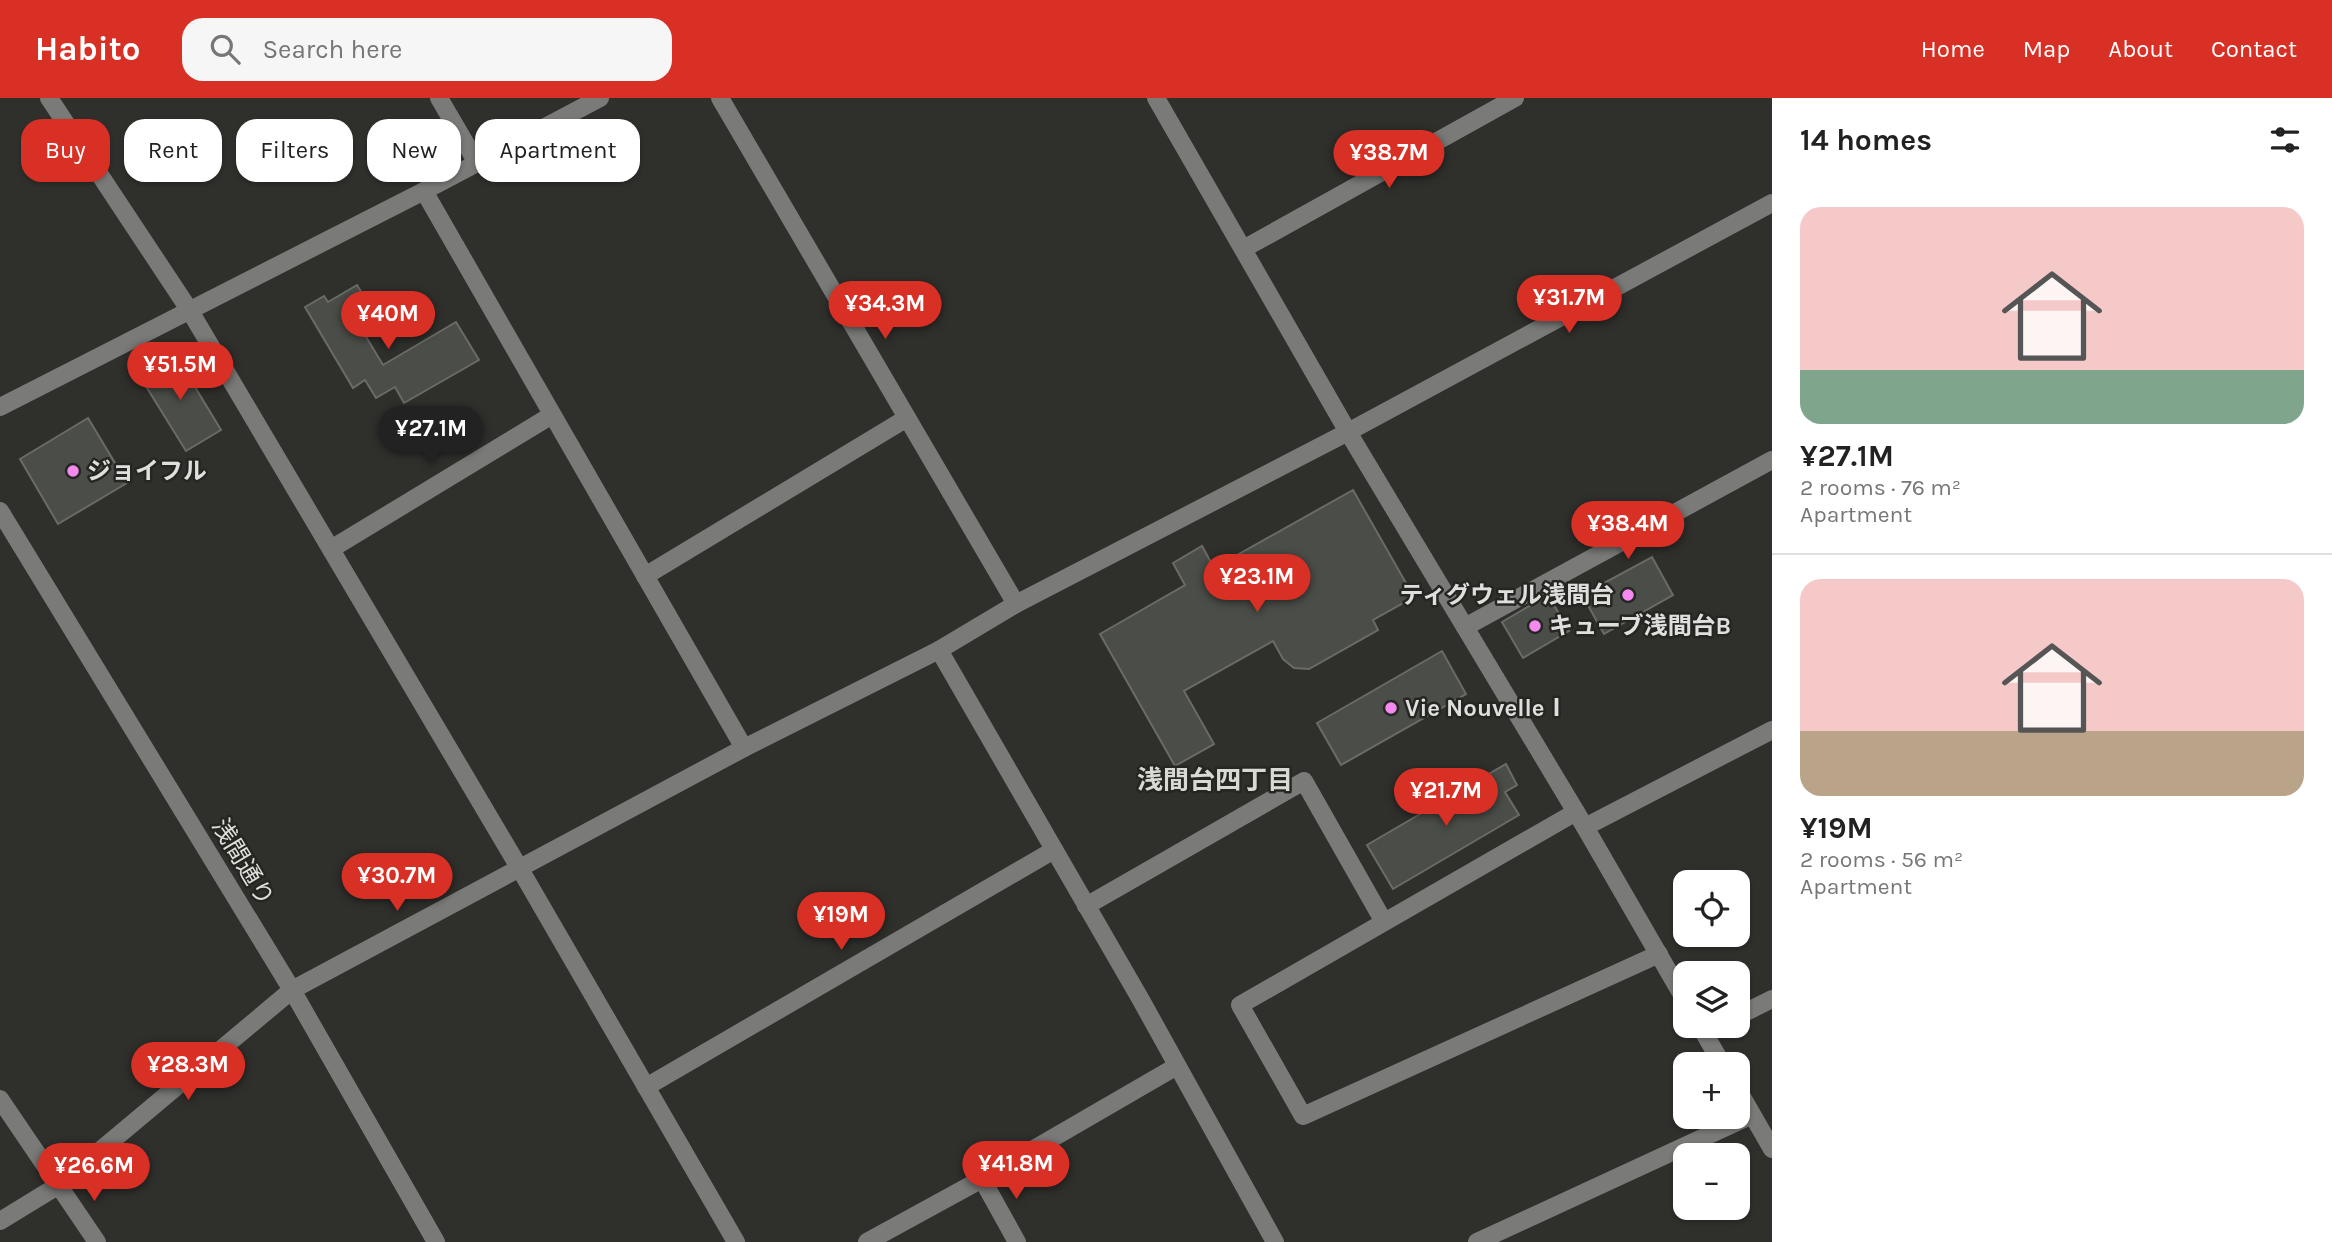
<!DOCTYPE html>
<meta charset="utf-8">
<style>
:root{--surface:#fff;--page:#f6f6f6;--text:#222;--muted:#767676;--line:#e0e0e0;--accent:#d93025}
body{margin:0;font-family:Karla,"Noto Sans JP",sans-serif;background:var(--page);color:var(--text);height:100vh;display:flex;flex-direction:column;font-size:26px;white-space:nowrap}
*{box-sizing:border-box;margin:0}
p{font-size:23px;color:var(--muted)}
.icon{flex:none;width:38px;height:38px;fill:none;stroke:currentColor;stroke-width:2;stroke-linecap:round;stroke-linejoin:round}
.map{position:relative;flex:1;overflow:hidden}
.details{display:flex;flex-direction:column;background:var(--surface);width:560px}
.details>*{flex:none}
.top-card{position:absolute;left:21px;top:21px;width:665px;height:63px;display:flex;gap:14px}
.buttons{position:absolute;left:1673px;top:772px;display:grid;gap:14px}
.buttons a{display:grid;place-items:center;width:77px;height:77px;border-radius:14px;background:var(--surface);box-shadow:0 2px 5px #0004;font-size:35px}
.price{position:absolute;translate:-50% -60px;padding:0 16px;border-radius:24px;background:var(--accent);color:#fff;font-size:23px;line-height:46px;filter:drop-shadow(0 2px 4px #0008)}
.price::after{content:'';position:absolute;left:50%;top:42px;width:21px;height:16px;margin-left:-10px;background:inherit;clip-path:polygon(0 0,100% 0,50% 100%)}
.price.selected{background:#222;color:#fff}
ul{padding:0;list-style:none}
li{display:grid;align-content:center;gap:14px;height:371px;padding:0 28px}
li+li{border-top:2px solid var(--line)}
li span{display:grid;place-items:center;height:217px;border-radius:21px;color:#555}
li>.icon{margin-inline-start:auto}
span .icon{width:126px;height:126px;fill:#fffc;stroke-width:1}
li b{font-size:30px}
h2{display:flex;justify-content:space-between;align-items:center;height:84px;padding:0 28px;font-size:30px}
.tag{padding:0 24px;border-radius:21px;background:var(--surface);box-shadow:0 2px 5px #0004;font-size:24px;line-height:63px}
.tag.selected{background:var(--accent);color:#fff}
header{display:flex;align-items:center;gap:42px;box-sizing:border-box;height:98px;padding:0 35px;background:var(--accent);color:#fff}
header strong{font-size:33px}
nav{display:flex;gap:38px;margin-inline-start:auto;font-size:24px}
.search{width:490px;height:63px;background:var(--page);display:flex;align-items:center;gap:18px;box-sizing:border-box;padding:0 24px;border-radius:21px;color:var(--muted);font-size:26px}
main{display:flex;flex:1;min-height:0}
.map>svg:first-child{display:block}
.building{fill:#4b4d48;stroke:#6a6b66;stroke-width:2}
.lines{fill:none;stroke-linecap:round;stroke-linejoin:round}
.minor{stroke:#7a7b78;stroke-width:18}
.poi-dot{fill:#f489f0;stroke:#252622;stroke-width:2.5}
.labels{text-anchor:middle;dominant-baseline:central;stroke-width:5;stroke-linejoin:round;paint-order:stroke}
.poi-label{font-size:24px;font-weight:bold;fill:#dfe0dd;stroke:#252622;text-anchor:start}
.street-label{font-size:24px;fill:#dfe0dd;stroke:#252622}
.neighbourhood-label{font-size:26px;font-weight:bold;fill:#d8d9d3;stroke:#252622}
</style>
<header>
<strong>Habito</strong>
<div class="search"><svg class="icon" aria-label="search" viewBox="0 0 24 24"><circle cx="10" cy="10" r="6"/><path d="M15 15l6 6"/></svg>Search here</div>
<nav><a>Home</a><a>Map</a><a>About</a><a>Contact</a></nav>
</header>
<main>
<div class="map">
<svg width="1772" height="1144" viewBox="0 0 1772 1144">
<rect width="100%" height="100%" fill="#2f302c"/>
<g class="building">
<polygon points="357,187 366,202 350,212 383,267 456,224 479,262 404,305 395,289 376,300 365,282 353,290 305,209 324,198 328,204"/>
<polygon points="175,256 221,332 186,353 139,277"/>
<polygon points="88,320 127,385 58,426 20,361"/>
<polygon points="1353,392 1414,499 1373,522 1378,532 1309,571 1294,570 1283,561 1273,543 1184,593 1214,646 1175,668 1100,536 1185,487 1173,465 1202,448 1214,470"/>
<polygon points="1652,459 1673,497 1604,536 1582,497"/>
<polygon points="1548,497 1569,533 1523,560 1502,524"/>
<polygon points="1442,553 1466,596 1341,667 1317,625"/>
<polygon points="1506,666 1517,687 1505,694 1519,717 1393,791 1367,747"/>
</g>
<g class="lines">
<g class="minor">
<polyline points="49,0 190,213 520,771 736,1144"/>
<polyline points="439,0 477,65"/>
<polyline points="720,0 1016,506"/>
<polyline points="1156,0 1348,334 1585,729 1685,902"/>
<polyline points="424,93 744,650"/>
<polyline points="1245,150 1515,0"/>
<polyline points="0,309 424,93 600,0"/>
<polyline points="0,413 292,892 436,1144"/>
<polyline points="331,451 552,317"/>
<polyline points="645,478 907,320"/>
<polyline points="1465,529 1772,362"/>
<polyline points="939,552 1141,902 1275,1144"/>
<polyline points="1576,714 1240,907 1303,1018 1659,856"/>
<polyline points="1585,729 1772,632"/>
<polyline points="1086,808 1304,683 1384,824"/>
<polyline points="1738,918 1772,901"/>
<polyline points="1700,928 1722,966"/>
<polyline points="646,989 1054,752"/>
<polyline points="1738,992 1772,1051"/>
<polyline points="0,1001 97,1144"/>
<polyline points="982,1081 1017,1144"/>
<polyline points="0,1123 59,1087 292,892 744,650 939,552 1016,506 1348,334 1772,105"/>
<polyline points="867,1144 982,1081 1177,968"/>
<polyline points="1477,1144 1752,1017"/>
</g>
</g>
<g class="poi-dot">
<circle cx="73" cy="373" r="7"/>
<circle cx="1628" cy="497" r="7"/>
<circle cx="1535" cy="528" r="7"/>
<circle cx="1391" cy="610" r="7"/>
</g>
<g class="labels">
<g class="poi-label">
<text x="87" y="373">ジョイフル</text>
<text x="1614" y="497" text-anchor="end">ティグウェル浅間台</text>
<text x="1549" y="528">キューブ浅間台B</text>
<text x="1405" y="610">Vie NouvelleⅠ</text>
</g>
<g class="street-label">
<text transform="translate(243 764) rotate(59)">浅間通り</text>
</g>
<g class="neighbourhood-label">
<text x="1215" y="682">浅間台四丁目</text>
</g>
</g>
</svg>
<div class="buttons">
<a><svg class="icon" aria-label="locate" viewBox="0 0 24 24"><circle cx="12" cy="12" r="6"/><path d="M12 2v4M12 18v4M2 12h4M18 12h4"/></svg></a>
<a><svg class="icon" aria-label="layers" viewBox="0 0 24 24"><path d="M12 4l9 5-9 5-9-5zM3 14l9 5 9-5"/></svg></a>
<a>+</a>
<a>−</a>
</div>
<b class="price" style="left:1389px;top:92px">¥38.7M</b>
<b class="price" style="left:1569px;top:237px">¥31.7M</b>
<b class="price" style="left:885px;top:243px">¥34.3M</b>
<b class="price" style="left:388px;top:253px">¥40M</b>
<b class="price" style="left:180px;top:304px">¥51.5M</b>
<b class="price selected" style="left:431px;top:368px">¥27.1M</b>
<b class="price" style="left:1628px;top:463px">¥38.4M</b>
<b class="price" style="left:1257px;top:516px">¥23.1M</b>
<b class="price" style="left:1446px;top:730px">¥21.7M</b>
<b class="price" style="left:397px;top:815px">¥30.7M</b>
<b class="price" style="left:841px;top:854px">¥19M</b>
<b class="price" style="left:188px;top:1004px">¥28.3M</b>
<b class="price" style="left:1016px;top:1103px">¥41.8M</b>
<b class="price" style="left:94px;top:1105px">¥26.6M</b>
<div class="top-card">
<a class="tag selected">Buy</a>
<a class="tag">Rent</a>
<a class="tag">Filters</a>
<a class="tag">New</a>
<a class="tag">Apartment</a>
</div>
</div>
<section class="details">
<h2>14 homes<svg class="icon" aria-label="filters" viewBox="0 0 24 24"><path d="M4 7h16M4 17h16"/><circle cx="9" cy="7" r="2"/><circle cx="15" cy="17" r="2"/></svg></h2>
<ul>
<li><span style="background:linear-gradient(#f6c9c9 75%,#7fa58c 0)"><svg class="icon" aria-label="home" viewBox="0 0 24 24"><path d="M3 11l9-7 9 7M6 9v11h12V9"/></svg></span><div><b>¥27.1M</b><p>2 rooms · 76 m²</p><p>Apartment</p></div></li>
<li><span style="background:linear-gradient(#f6c9c9 70%,#b9a48a 0)"><svg class="icon" aria-label="home" viewBox="0 0 24 24"><path d="M3 11l9-7 9 7M6 9v11h12V9"/></svg></span><div><b>¥19M</b><p>2 rooms · 56 m²</p><p>Apartment</p></div></li>
</ul>
</section>
</main>
